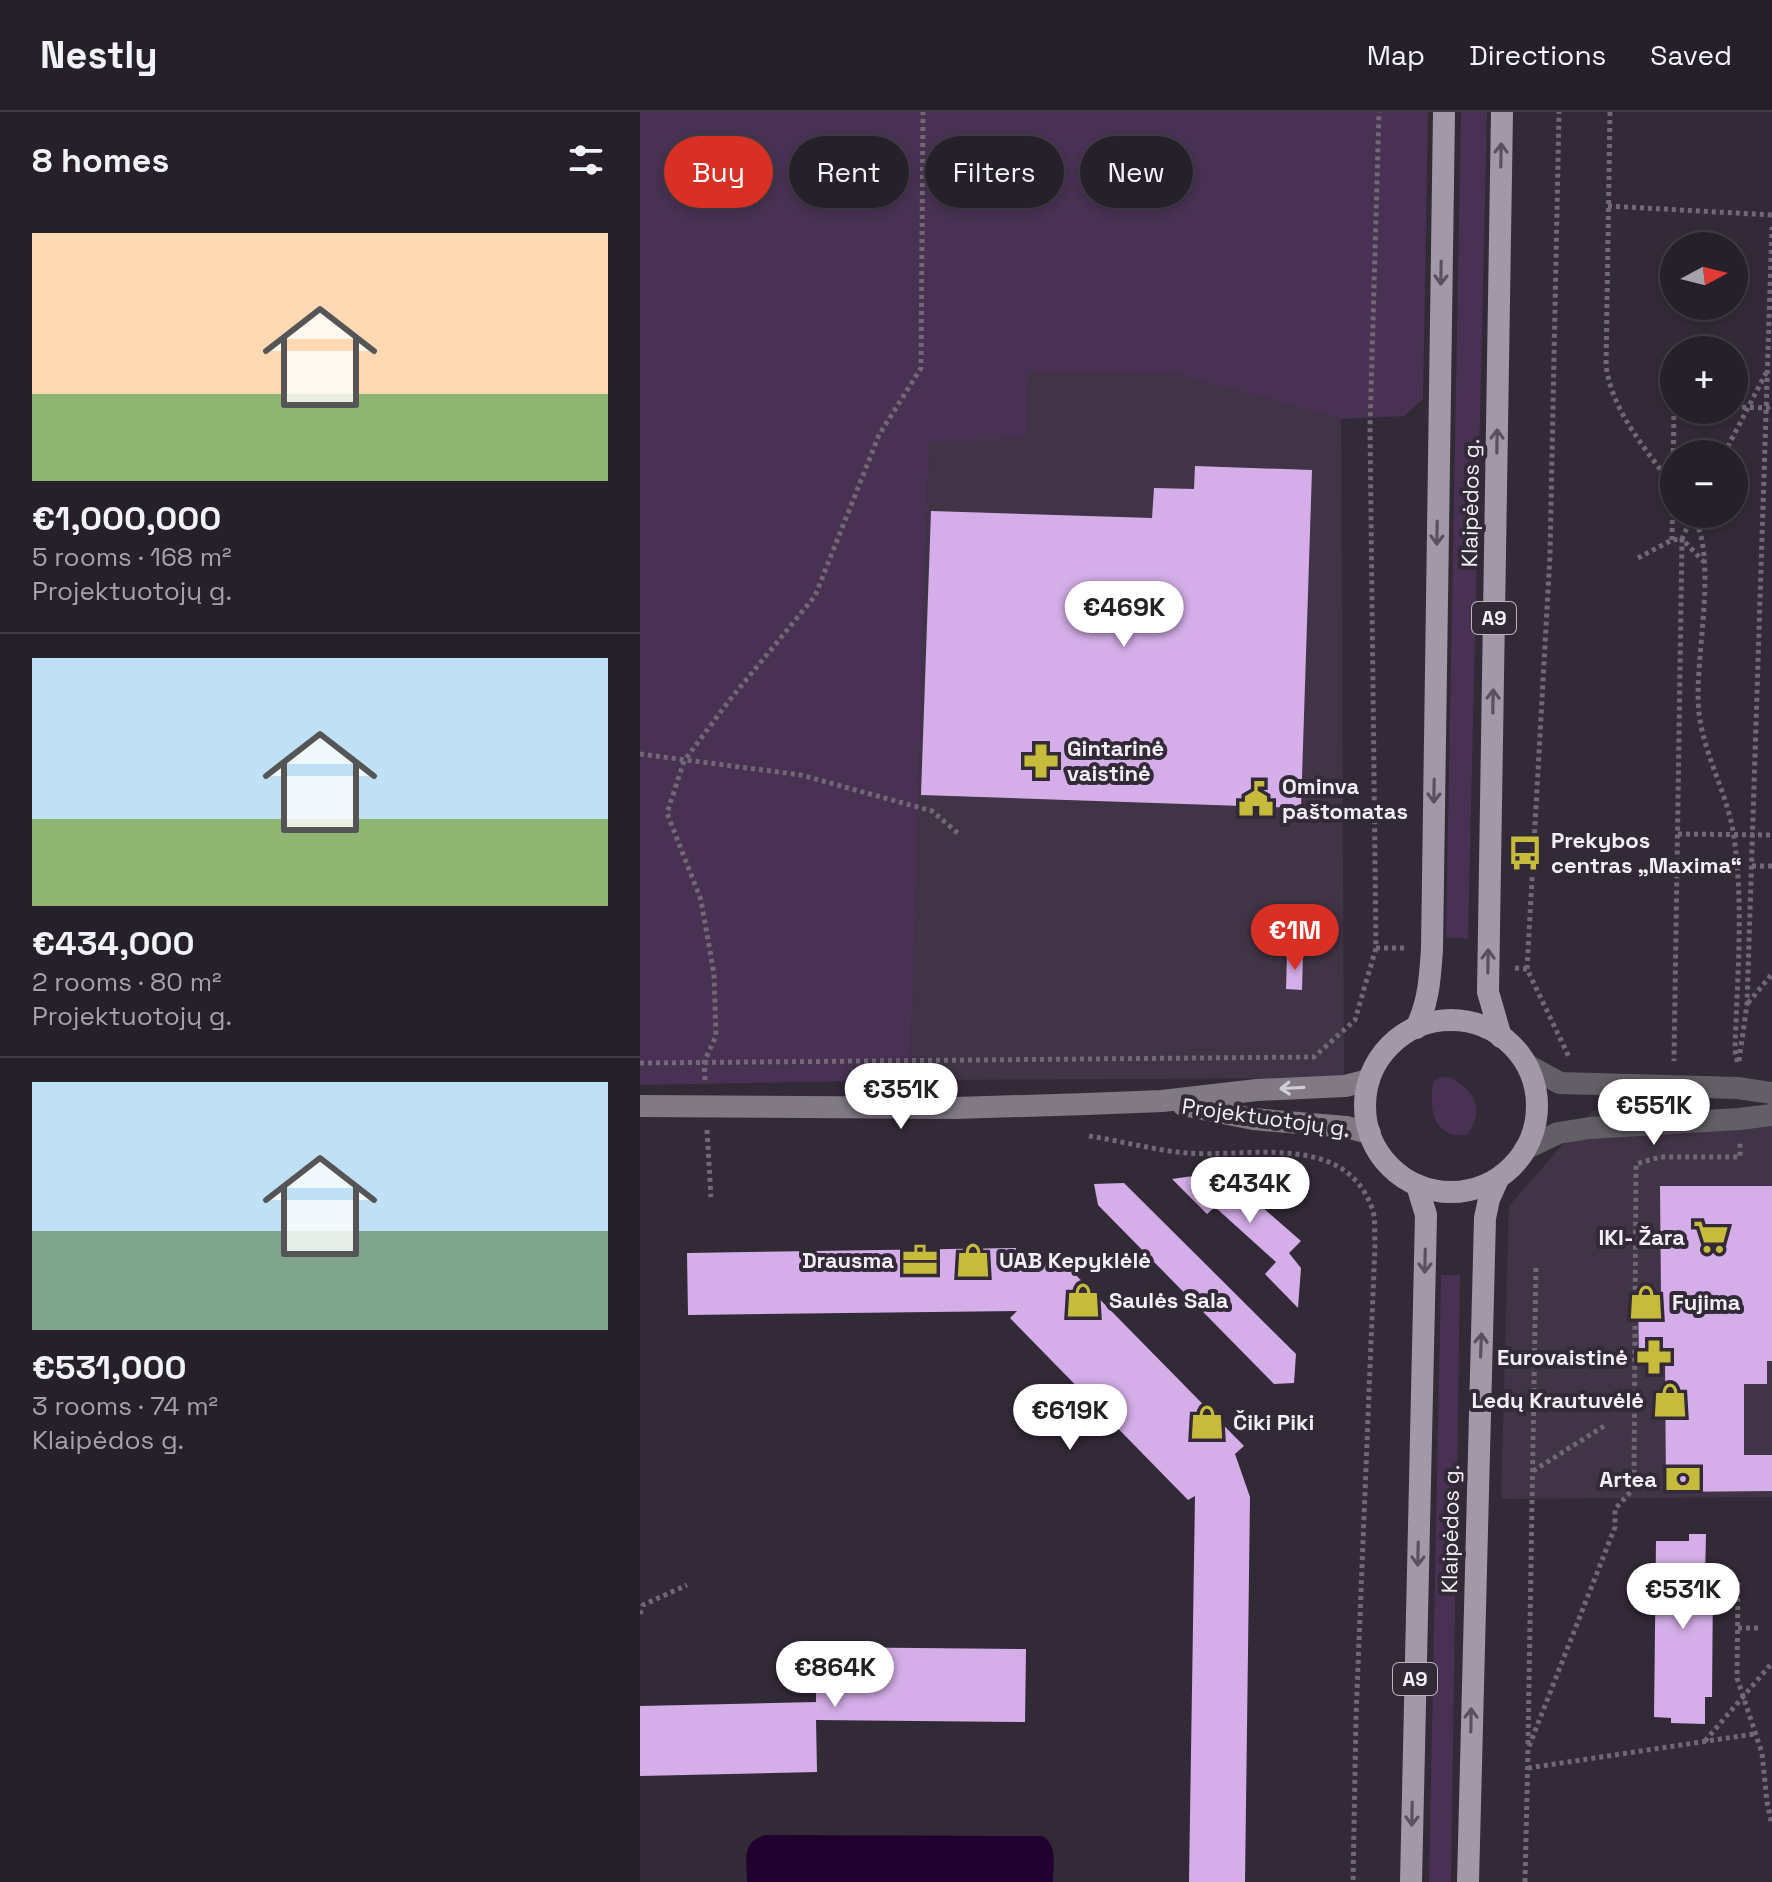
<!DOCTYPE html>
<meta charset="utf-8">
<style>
:root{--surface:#26202a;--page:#2e2832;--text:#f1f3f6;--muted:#a4a3a8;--line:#423e47;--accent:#d93025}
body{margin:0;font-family:"Space Grotesk",sans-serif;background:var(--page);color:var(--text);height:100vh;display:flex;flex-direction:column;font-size:30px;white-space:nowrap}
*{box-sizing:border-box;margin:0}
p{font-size:26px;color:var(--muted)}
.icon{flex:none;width:44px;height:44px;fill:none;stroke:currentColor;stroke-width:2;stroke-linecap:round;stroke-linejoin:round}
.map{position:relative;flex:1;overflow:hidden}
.sheet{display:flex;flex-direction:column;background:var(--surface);width:640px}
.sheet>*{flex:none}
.guide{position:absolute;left:24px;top:24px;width:760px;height:72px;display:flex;gap:16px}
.needle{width:52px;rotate:83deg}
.controls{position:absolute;left:1020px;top:120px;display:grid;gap:16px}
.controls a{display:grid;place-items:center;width:88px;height:88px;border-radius:50%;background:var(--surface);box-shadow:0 4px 12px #0003,0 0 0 2px var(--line);font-size:40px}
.price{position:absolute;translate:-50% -68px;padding:0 18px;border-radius:28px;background:#fff;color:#222;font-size:26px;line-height:52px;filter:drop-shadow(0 2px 4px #0008)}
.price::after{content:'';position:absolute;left:50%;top:48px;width:24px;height:18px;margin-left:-12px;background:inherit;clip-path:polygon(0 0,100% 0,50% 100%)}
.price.on{background:var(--accent);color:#fff}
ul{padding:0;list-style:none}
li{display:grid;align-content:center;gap:16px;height:424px;padding:0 32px}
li+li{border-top:2px solid var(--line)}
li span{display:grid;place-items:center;height:248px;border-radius:0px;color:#555}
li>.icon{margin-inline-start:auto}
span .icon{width:144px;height:144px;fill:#fffc;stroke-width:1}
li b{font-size:34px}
h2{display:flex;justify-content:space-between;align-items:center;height:96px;padding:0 32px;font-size:34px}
.pill{padding:0 28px;border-radius:36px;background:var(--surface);box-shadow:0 4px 12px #0003,0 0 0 2px var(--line);font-size:28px;line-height:72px}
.pill.on{background:var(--accent);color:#fff}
header{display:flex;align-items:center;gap:48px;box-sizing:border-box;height:112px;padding:0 40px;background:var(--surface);border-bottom:2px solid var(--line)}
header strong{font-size:38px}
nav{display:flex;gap:44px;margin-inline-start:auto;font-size:28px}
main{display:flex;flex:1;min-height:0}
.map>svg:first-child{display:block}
.built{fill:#413447}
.green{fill:#483153}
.water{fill:#20002e}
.building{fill:#d5aee9}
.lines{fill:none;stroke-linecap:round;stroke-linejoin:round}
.path{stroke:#706875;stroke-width:5;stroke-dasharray:4 4;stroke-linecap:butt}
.minor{stroke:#635f66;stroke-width:22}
.secondary{stroke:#817a85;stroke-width:22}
.trunk{stroke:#a298a8;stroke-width:22}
.oneway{stroke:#5a505f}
.oneway2{stroke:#d2cbd5}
.labels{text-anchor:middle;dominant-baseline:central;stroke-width:8;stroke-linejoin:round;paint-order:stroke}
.shield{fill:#332a38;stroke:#bab3be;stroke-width:2}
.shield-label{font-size:20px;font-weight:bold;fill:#f4eef7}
.street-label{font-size:22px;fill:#f4eef7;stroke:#332a38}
.poi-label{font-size:22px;font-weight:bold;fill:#f4eef7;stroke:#332a38;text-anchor:start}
</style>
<header>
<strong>Nestly</strong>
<nav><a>Map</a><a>Directions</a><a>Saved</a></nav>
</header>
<main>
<section class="sheet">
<h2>8 homes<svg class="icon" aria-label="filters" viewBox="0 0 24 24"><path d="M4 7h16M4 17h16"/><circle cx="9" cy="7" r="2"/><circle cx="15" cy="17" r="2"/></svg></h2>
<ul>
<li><span style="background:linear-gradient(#ffd9b3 65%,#8fb573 0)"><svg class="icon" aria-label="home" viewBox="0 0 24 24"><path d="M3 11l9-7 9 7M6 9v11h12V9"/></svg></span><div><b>€1,000,000</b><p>5 rooms · 168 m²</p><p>Projektuotojų g.</p></div></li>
<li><span style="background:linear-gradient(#bfe0f5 65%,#8fb573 0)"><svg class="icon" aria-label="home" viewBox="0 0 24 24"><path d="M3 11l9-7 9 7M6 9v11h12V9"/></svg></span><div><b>€434,000</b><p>2 rooms · 80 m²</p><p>Projektuotojų g.</p></div></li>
<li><span style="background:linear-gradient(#bfe0f5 60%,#7fa58c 0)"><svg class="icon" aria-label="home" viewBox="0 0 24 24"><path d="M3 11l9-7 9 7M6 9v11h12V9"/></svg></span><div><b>€531,000</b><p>3 rooms · 74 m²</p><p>Klaipėdos g.</p></div></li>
</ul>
</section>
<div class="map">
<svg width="1132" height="1770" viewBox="0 0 1132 1770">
<rect width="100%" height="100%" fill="#332a38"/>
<g class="built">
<polygon points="388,260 535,262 701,307 704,966 270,968 289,329 387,326"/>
<polygon points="1132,997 1132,1385 861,1387 869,1094 952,999"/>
</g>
<g class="green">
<polygon points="0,0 788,0 783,287 764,304 701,307 535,262 388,260 387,326 289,330 270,968 0,973"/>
<polygon points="821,0 847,0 828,827 806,825"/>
<path d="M809 965C834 977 846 998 827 1023 792 1027 789 996 793 970L799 966Z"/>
<polygon points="801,1163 820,1163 811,1770 789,1770"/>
</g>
<path class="water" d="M125 1723 402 1724C418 1733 413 1754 413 1770H107C107 1749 101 1730 125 1723Z"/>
<g class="building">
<polygon points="555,354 672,358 661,696 281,683 291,399 512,406 514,376 554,377"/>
<polygon points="647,843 663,843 662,878 646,877"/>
<polygon points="582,1060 661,1129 649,1141 661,1156 658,1196 625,1162 636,1150 575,1095 567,1102 532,1067"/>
<polygon points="484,1071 656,1242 654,1271 634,1272 458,1093 454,1072"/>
<polygon points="1020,1074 1132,1074 1132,1249 1127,1249 1127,1272 1104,1272 1104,1343 1132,1343 1132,1379 1026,1380 1025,1248 999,1248 998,1184 1021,1184"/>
<polygon points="376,1136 376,1141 420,1157 425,1152 604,1334 595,1342 610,1385 605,1770 549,1770 555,1384 548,1388 370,1206 377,1199 48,1203 47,1141"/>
<polygon points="1049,1422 1066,1422 1065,1466 1073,1466 1072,1585 1065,1585 1065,1612 1031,1611 1031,1606 1014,1605 1016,1429 1049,1429"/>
<polygon points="176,1535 386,1537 385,1610 176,1608 177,1660 0,1664 0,1594 176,1590"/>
</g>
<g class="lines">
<g class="path">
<path d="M970 0 966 254C973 302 1007 338 1034 376"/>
<polyline points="968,94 1132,103"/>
<polyline points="1094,295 1127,296 1132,293"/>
<polyline points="1084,342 1126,261"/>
<path d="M1052 402C1080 446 1053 548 1059 601 1064 644 1088 682 1094 725 1104 795 1097 868 1095 938L1098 953"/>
<polyline points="1053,402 1042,427 1063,449"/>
<polyline points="1032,428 1034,298"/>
<polyline points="998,446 1032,428 1042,427 1034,949"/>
<polyline points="0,642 161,663 292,699 320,723"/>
<polyline points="1038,722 1132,723"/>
<polyline points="1112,754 1132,754"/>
<polyline points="736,836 767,836"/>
<polyline points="875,856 887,857 929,945"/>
<polyline points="887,857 910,443 919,0"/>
<polyline points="1108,891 1132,862"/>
<polyline points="1099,949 1107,892 1132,115"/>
<polyline points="0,951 674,945 715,908 736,836 730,315 739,0"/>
<polyline points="65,968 64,950 76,924 74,862 61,788 27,701 44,649 88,590 175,484 239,323 281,256 283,0"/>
<polyline points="67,1018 71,1085"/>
<path d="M449 1024C481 1029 514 1038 546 1041 608 1046 704 1019 732 1096 736 1106 734 1121 735 1132L716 1604 713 1770"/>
<polyline points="893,1359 964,1314"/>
<polyline points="1098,1470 1097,1566 1122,1641 1127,1690 1132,1713"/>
<polyline points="0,1502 3,1493 47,1473"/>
<polyline points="1098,1516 1119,1516"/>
<polyline points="1065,1629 1132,1551"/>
<polyline points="888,1632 896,1153"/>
<polyline points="888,1656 1114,1622"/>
<polyline points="885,1770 888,1637 975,1415 975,1397 994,1376 996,1052 1020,1045 1100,1045 1100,1031"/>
</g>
<g class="minor">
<polyline points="887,953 920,971 1098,976 1132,981"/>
<polyline points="885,1037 918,1021 950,1016 1099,1007 1132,1003"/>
</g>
<g class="secondary">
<polyline points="543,993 613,1007 706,1015 730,1021"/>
<polyline points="0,994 315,996 447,992 522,989 617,978 705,974 729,968"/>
</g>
<g class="trunk">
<circle cx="811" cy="994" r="86"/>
<path d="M776 916C789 890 790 865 792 837L804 0"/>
<polyline points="861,925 848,880 862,0"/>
<polyline points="771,1770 786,1103 777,1073"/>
<polyline points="828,1770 845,1106 849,1087 858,1067"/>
</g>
</g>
<defs><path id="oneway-shaft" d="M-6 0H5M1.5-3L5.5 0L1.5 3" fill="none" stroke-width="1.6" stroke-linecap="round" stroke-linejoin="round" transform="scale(2)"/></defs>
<g class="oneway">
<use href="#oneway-shaft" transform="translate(861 43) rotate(-89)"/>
<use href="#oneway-shaft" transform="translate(801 161) rotate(91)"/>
<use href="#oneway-shaft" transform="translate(857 329) rotate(-89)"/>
<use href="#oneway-shaft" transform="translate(797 421) rotate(91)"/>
<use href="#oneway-shaft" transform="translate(853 589) rotate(-89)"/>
<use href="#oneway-shaft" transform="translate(794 679) rotate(91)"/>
<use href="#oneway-shaft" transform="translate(848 849) rotate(-89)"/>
<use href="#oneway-shaft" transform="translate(785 1149) rotate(91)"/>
<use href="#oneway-shaft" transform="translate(841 1233) rotate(-88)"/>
<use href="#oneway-shaft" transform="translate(778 1442) rotate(91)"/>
<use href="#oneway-shaft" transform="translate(831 1608) rotate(-89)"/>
<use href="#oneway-shaft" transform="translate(772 1702) rotate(91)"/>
</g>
<use class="oneway2" href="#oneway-shaft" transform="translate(652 976) rotate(177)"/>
<defs>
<g id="pharmacy-bare" transform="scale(2.76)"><path d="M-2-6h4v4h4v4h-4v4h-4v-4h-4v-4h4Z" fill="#c7bb3b" stroke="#332a38" stroke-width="2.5" paint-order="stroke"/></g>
<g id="civic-bare" transform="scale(2.76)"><path d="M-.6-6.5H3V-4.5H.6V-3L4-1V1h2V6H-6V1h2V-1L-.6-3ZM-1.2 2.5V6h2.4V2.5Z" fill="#c7bb3b" stroke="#332a38" stroke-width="2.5" paint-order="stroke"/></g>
<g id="bus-bare" transform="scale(2.76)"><path d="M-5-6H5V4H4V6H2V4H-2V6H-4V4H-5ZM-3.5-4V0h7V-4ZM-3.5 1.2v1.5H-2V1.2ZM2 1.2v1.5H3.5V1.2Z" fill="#c7bb3b" stroke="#332a38" stroke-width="2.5" paint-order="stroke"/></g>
<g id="supermarket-bare" transform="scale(2.76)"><path d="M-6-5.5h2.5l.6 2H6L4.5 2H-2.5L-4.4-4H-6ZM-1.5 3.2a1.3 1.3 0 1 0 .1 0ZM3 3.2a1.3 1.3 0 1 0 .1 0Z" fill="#c7bb3b" stroke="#332a38" stroke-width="2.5" paint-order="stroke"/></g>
<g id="office-bare" transform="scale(2.76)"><path d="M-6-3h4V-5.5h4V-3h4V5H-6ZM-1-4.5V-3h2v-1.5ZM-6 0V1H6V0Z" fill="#c7bb3b" stroke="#332a38" stroke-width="2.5" paint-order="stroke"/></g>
<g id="shop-bare" transform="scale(2.76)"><path d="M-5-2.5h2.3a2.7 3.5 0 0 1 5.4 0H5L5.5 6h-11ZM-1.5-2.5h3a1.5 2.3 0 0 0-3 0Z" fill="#c7bb3b" stroke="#332a38" stroke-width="2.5" paint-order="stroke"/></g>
<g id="bank-bare" transform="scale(2.76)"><path d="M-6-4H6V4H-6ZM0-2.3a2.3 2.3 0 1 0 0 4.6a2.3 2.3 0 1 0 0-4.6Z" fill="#c7bb3b" stroke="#332a38" stroke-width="2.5" paint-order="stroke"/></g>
</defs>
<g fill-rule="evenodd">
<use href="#pharmacy-bare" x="401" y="649"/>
<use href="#civic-bare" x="616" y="687"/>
<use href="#bus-bare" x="885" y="741"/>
<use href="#supermarket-bare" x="1071" y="1125"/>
<use href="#office-bare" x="280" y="1148"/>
<use href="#shop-bare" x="333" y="1148"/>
<use href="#shop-bare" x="443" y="1188"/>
<use href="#shop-bare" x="1006" y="1190"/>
<use href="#pharmacy-bare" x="1014" y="1245"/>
<use href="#shop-bare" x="1030" y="1288"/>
<use href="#shop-bare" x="567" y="1310"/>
<use href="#bank-bare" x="1043" y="1367"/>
</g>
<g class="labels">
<g class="shield">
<rect x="832" y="490" width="44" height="32" rx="6"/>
<rect x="753" y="1551" width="44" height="32" rx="6"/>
</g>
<g class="shield-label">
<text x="854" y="506">A9</text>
<text x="775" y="1567">A9</text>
</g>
<g class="street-label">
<text transform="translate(830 391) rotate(-89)">Klaipėdos g.</text>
<text transform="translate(626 1005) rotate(8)">Projektuotojų g.</text>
<text transform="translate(810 1417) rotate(-89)">Klaipėdos g.</text>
</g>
<g class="poi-label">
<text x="427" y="636">Gintarinė<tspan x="427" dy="25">vaistinė</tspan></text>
<text x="642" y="674">Ominva<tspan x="642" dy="25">paštomatas</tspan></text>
<text x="911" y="728">Prekybos<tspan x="911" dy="25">centras „Maxima“</tspan></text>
<text x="1045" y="1125" text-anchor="end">IKI- Žara</text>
<text x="254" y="1148" text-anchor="end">Drausma</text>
<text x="359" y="1148">UAB Kepyklėlė</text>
<text x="469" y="1188">Saulės Sala</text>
<text x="1032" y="1190">Fujima</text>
<text x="988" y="1245" text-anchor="end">Eurovaistinė</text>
<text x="1004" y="1288" text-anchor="end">Ledų Krautuvėlė</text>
<text x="593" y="1310">Čiki Piki</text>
<text x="1017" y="1367" text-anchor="end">Artea</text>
</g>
</g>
</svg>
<div class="controls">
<a><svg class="needle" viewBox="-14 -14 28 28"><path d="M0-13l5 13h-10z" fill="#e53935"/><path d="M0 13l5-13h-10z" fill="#a4a3a8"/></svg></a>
<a>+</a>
<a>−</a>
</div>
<b class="price" style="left:484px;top:537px">€469K</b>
<b class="price on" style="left:655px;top:860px">€1M</b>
<b class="price" style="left:261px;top:1019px">€351K</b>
<b class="price" style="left:1014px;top:1035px">€551K</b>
<b class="price" style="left:610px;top:1113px">€434K</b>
<b class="price" style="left:430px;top:1340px">€619K</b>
<b class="price" style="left:1043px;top:1519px">€531K</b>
<b class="price" style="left:195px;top:1597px">€864K</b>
<div class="guide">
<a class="pill on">Buy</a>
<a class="pill">Rent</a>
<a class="pill">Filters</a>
<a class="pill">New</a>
</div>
</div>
</main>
